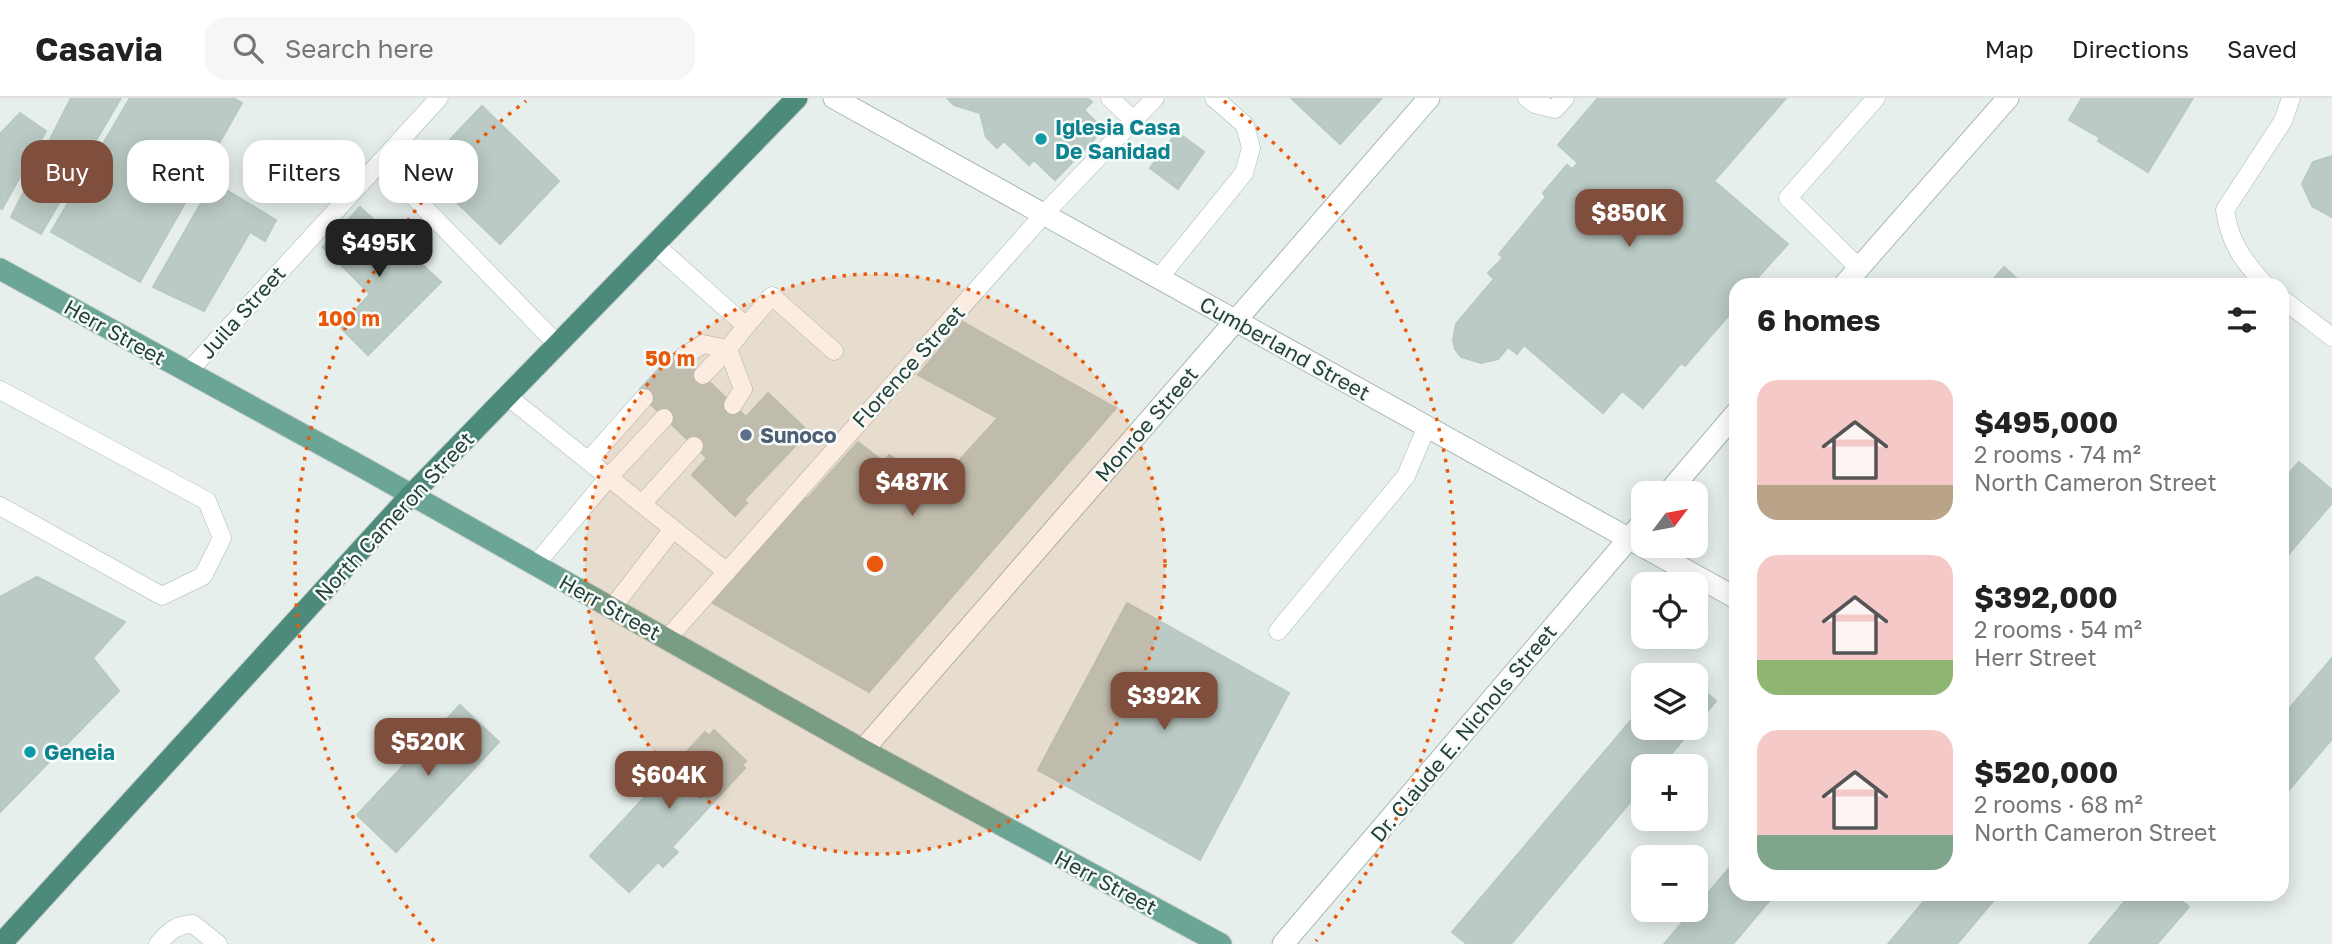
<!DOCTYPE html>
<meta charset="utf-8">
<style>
:root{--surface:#fff;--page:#f6f6f6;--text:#222;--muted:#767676;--line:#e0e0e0;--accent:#804e3d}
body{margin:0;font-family:"Golos Text",sans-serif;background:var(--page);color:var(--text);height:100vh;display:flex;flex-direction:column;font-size:26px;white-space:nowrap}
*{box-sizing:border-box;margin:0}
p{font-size:23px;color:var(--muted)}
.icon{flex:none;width:38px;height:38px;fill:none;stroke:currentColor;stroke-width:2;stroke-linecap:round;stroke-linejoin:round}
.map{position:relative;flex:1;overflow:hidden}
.side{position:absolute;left:1729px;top:180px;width:560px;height:623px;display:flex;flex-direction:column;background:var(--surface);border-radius:21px;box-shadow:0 4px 18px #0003}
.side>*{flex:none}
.top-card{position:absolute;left:21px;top:42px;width:665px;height:63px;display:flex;gap:14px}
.needle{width:46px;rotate:58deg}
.fabs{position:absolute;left:1631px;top:383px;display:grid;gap:14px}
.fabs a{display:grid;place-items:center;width:77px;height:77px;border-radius:14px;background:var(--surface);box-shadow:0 4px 18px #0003;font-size:35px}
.price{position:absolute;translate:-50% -60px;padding:0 16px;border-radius:14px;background:var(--accent);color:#fff;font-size:23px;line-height:46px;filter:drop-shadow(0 2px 4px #0008)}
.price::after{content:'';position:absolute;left:50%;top:42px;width:21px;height:16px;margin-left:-10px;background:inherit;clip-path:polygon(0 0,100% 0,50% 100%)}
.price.current{background:#222;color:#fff}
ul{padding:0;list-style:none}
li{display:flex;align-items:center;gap:21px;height:175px;padding:0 28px}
li span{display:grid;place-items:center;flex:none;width:196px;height:140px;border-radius:21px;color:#555}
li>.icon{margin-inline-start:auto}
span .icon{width:84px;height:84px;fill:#fffc;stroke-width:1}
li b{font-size:30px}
h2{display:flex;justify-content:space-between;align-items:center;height:84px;padding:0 28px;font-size:30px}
.chip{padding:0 24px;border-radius:21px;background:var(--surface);box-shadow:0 4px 18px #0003;font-size:24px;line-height:63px}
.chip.current{background:var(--accent);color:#fff}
header{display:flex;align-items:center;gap:42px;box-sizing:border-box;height:98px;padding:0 35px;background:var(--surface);border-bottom:2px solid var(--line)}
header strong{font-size:33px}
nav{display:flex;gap:38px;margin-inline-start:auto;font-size:24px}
.search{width:490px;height:63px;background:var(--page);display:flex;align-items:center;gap:18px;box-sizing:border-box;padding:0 24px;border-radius:21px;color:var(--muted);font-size:26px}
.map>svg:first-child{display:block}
.building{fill:#bbcac4;stroke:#b8c9c2;stroke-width:2}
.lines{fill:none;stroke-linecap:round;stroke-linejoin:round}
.service-casing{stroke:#a8b8b2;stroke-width:19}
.minor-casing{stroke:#a8b8b2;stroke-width:23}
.primary-casing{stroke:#c2cac8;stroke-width:23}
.trunk-casing{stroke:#c2cac8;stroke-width:23}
.service{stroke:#fff;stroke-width:18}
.minor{stroke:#fff;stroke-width:21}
.primary{stroke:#6aa596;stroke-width:21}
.trunk{stroke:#4c8a7c;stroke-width:21}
.ring{fill:none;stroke:#e8590c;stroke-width:3.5;stroke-dasharray:3.5 7}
.culture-dot{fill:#0f9aa8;stroke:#f7fbf9;stroke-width:2.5}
.service-dot{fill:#5c6f8a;stroke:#f7fbf9;stroke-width:2.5}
.labels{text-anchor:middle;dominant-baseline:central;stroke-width:5;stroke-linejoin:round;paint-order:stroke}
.culture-label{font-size:21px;font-weight:bold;fill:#0d838f;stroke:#f7fbf9;text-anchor:start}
.street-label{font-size:21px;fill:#24423a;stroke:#f7fbf9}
.service-label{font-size:21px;font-weight:bold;fill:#4e5e75;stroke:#f7fbf9;text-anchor:start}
.centre{fill:#e8590c;stroke:#f7fbf9;stroke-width:3.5}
.ring-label{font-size:21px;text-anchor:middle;font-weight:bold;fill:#e8590c;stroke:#f7fbf9;stroke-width:5;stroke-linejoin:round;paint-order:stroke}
</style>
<header>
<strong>Casavia</strong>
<div class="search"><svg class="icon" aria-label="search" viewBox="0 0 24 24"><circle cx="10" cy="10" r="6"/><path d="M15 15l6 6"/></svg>Search here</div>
<nav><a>Map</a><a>Directions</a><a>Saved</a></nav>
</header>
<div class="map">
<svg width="2332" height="846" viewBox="0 0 2332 846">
<rect width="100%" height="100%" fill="#e6efeb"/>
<g class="building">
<polygon points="71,0 121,0 41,136 11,119"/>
<polygon points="130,0 233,0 242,5 140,184 51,134"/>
<polygon points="947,0 1087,0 1092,4 1084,12 1101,29 1094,42 1055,82 1034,62 1029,67 1004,43 997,50 986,39 980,15 954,7"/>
<polygon points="1291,0 1382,0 1340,46"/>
<polygon points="1598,0 1786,0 1714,83 1788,146 1751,187 1736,187 1736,209 1685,268 1681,265 1643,310 1622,293 1603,315 1524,247 1517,256 1508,249 1498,261 1481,265 1461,259 1455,251 1453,242 1456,226 1494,181 1488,175 1503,160 1499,156 1546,99 1543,95 1567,67 1572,71 1578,65 1558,47"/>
<polygon points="2082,0 2193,0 2148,74 2098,43 2100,40 2069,22"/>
<polygon points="482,8 559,83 500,146 422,71"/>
<polygon points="20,15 46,33 2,111 0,110 0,36"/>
<polygon points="1177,34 1204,54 1178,91 1150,70"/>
<polygon points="2332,58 2332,119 2312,108 2302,86 2313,64"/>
<polygon points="213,84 276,122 265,143 250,134 204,213 153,189"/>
<polygon points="360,109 441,184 368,257 340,229 370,196 323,149"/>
<polygon points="2004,169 2024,187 1988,187"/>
<polygon points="963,224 1116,310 869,594 711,504 804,397 807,401 858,344 884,364 889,357 937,387 998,320 918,277"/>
<polygon points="679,255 746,319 768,295 811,336 806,341 803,339 798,345 744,402 747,405 735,418 692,377 707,360 640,296 640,291 673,256"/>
<polygon points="2299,364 2332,392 2332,405 2282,464 2282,383"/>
<polygon points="37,479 125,524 93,560 119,593 0,714 0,499"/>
<polygon points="1127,505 1289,595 1200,762 1038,672"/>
<polygon points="2332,560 2332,641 2282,700 2282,619"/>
<polygon points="1696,585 1716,603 1696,627"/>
<polygon points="460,607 499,644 396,754 357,717"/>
<polygon points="1643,608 1643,630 1693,630 1661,668 1643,668 1643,689 1511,846 1467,846 1452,834"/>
<polygon points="714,632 746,663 742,667 745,670 672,749 678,754 663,769 658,764 629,794 590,758 705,634 709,638"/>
<polygon points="1736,762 1736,796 1775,796 1733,846 1664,846 1693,812 1696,812 1696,809"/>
<polygon points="1930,796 1999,796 1957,846 1888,846"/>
<polygon points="2131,796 2173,796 2189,809 2157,846 2089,846"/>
</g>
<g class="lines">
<g class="service-casing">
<g id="service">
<polyline points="1110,0 1132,21"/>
<polyline points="1527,0 1535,6 1555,11 1565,0"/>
<polyline points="380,64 557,246"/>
<polyline points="654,146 746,228 728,251 703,277"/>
<polyline points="1859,170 1788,100 1876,0"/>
<polyline points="1159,180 1244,75 1251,50 1245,27 1214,0"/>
<path d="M2265 187C2243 162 2230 146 2225 112L2283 23 2291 0"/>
<polyline points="2282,201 2332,239"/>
<polyline points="746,228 772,198 834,253"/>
<polyline points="683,259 703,246 728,251 743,291 733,307"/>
<polyline points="188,274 439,0"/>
<polyline points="0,292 207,403 222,440 203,478 162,498 0,408"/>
<polyline points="507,298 727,474"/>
<polyline points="589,362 644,300"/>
<polyline points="642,406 694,348"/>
<polyline points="535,467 609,379 664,320"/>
<polyline points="612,510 673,431"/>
<polyline points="1278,533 1406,378 1427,328"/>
<polyline points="667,541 1044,116 1155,0"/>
<path d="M158 846C169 834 176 826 193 826L218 846"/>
</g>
</g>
<g class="minor-casing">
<g id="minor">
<polyline points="834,0 1736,500"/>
<polyline points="1844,187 2008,0"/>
<polyline points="1667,396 1736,315"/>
<polyline points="863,652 1429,0"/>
<polyline points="1283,846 1643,424"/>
</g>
</g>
<g class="primary-casing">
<polyline id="primary" points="0,171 364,370 863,652 1221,846"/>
</g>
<g class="trunk-casing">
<polyline id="trunk" points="1,846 411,397 797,0"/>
</g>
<use href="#service" class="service"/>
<use href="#minor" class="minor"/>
<use href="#primary" class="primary"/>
<use href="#trunk" class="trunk"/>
</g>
<circle cx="875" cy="466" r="290" fill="#e8590c" fill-opacity=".12"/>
<g class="ring">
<circle cx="875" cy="466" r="290"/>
<path d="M434 843A580 580 0 0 1 526 3M1224 3A580 580 0 0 1 1316 843"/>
</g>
<g class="culture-dot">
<circle cx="1041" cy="41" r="7"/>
<circle cx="30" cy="654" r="7"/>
</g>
<circle class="service-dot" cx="746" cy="337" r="7"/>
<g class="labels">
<g class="culture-label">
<text x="1055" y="29">Iglesia Casa<tspan x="1055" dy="24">De Sanidad</tspan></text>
<text x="44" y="654">Geneia</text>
</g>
<g class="street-label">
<text transform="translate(242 214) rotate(-48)">Juila Street</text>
<text transform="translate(115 234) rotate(29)">Herr Street</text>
<text transform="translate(1285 250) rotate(29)">Cumberland Street</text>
<text transform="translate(908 268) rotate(-48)">Florence Street</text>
<text transform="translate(1146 326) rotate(-49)">Monroe Street</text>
<text transform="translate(394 418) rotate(-47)">North Cameron Street</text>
<text transform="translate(610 509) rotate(29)">Herr Street</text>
<text transform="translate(1463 635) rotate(-50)">Dr. Claude E. Nichols Street</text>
<text transform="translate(1106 784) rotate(28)">Herr Street</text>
</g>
<g class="service-label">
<text x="760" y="337">Sunoco</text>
</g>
</g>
<circle cx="875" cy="466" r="10" class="centre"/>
<g class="ring-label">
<text x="349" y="228">100 m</text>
<text x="670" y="268">50 m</text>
</g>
</svg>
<div class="fabs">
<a><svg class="needle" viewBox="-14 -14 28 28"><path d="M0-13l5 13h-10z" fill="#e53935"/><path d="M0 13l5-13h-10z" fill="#767676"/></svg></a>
<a><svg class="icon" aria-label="locate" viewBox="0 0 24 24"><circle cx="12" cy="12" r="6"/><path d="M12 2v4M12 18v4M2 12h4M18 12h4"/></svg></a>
<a><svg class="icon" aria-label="layers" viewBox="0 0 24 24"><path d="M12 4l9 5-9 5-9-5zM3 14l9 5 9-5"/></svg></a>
<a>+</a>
<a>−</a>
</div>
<b class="price" style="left:1629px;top:151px">$850K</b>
<b class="price current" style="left:379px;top:181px">$495K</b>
<b class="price" style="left:912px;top:420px">$487K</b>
<b class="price" style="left:1164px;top:634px">$392K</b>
<b class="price" style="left:428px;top:680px">$520K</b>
<b class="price" style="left:669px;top:713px">$604K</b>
<div class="top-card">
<a class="chip current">Buy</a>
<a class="chip">Rent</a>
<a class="chip">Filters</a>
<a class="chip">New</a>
</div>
<section class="side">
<h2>6 homes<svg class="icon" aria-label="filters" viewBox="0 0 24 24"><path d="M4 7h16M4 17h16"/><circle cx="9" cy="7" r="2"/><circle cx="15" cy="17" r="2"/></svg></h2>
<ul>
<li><span style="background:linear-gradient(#f6c9c9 75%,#b9a48a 0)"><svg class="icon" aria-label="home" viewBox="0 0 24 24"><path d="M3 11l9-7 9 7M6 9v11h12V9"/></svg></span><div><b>$495,000</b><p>2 rooms · 74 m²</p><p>North Cameron Street</p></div></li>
<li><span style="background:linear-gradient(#f6c9c9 75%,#8fb573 0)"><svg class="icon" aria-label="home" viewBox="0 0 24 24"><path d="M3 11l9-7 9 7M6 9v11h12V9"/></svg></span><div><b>$392,000</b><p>2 rooms · 54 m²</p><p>Herr Street</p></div></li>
<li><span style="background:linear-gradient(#f6c9c9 75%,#7fa58c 0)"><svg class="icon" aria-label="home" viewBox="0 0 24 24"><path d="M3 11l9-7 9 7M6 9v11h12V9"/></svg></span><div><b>$520,000</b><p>2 rooms · 68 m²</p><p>North Cameron Street</p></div></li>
</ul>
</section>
</div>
